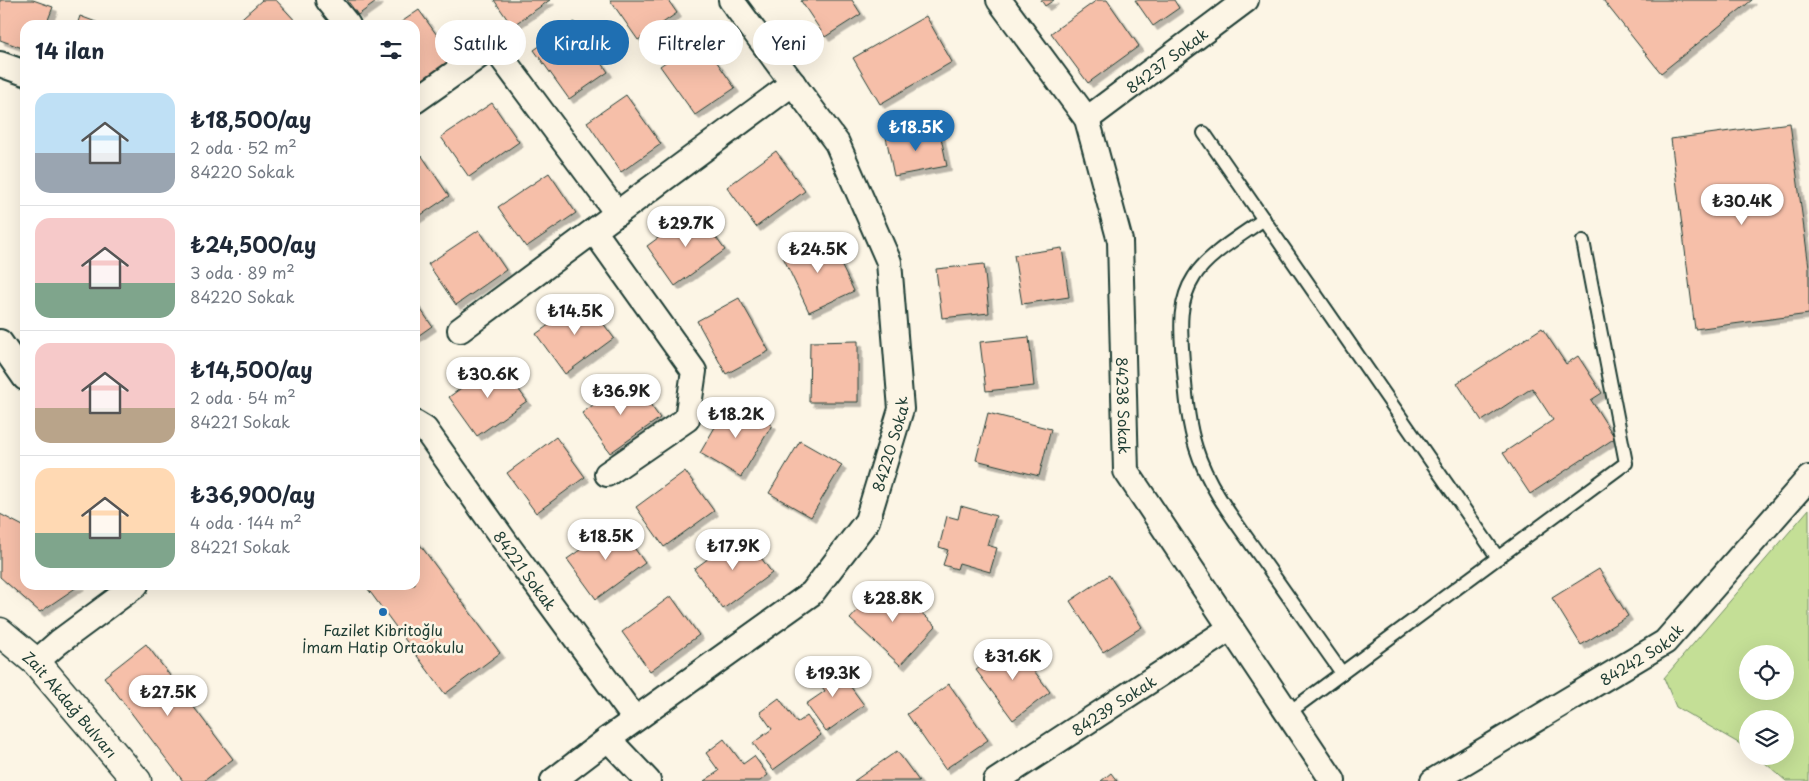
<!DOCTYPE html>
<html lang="tr">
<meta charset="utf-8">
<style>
:root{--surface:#fff;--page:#f2f2f3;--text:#1f2937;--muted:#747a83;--line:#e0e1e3;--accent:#1f6fb2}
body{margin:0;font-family:"Playpen Sans",sans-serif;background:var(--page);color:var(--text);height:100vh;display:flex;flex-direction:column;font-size:19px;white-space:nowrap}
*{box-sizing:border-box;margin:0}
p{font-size:16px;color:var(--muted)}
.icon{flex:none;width:28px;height:28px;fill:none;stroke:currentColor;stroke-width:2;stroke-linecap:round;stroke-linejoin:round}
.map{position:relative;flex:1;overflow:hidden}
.drawer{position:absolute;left:20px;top:20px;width:400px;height:570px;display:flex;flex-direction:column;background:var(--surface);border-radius:15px;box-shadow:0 5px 20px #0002}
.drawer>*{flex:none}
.guide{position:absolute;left:435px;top:20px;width:475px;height:45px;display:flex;gap:10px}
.controls{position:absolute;left:1739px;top:645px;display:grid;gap:10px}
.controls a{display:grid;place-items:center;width:55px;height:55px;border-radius:50%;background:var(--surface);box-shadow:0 5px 20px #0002;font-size:25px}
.price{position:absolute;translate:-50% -42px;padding:0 11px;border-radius:18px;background:#fff;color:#222;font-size:16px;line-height:32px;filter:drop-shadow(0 1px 2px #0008)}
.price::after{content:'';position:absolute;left:50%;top:30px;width:15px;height:11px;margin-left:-8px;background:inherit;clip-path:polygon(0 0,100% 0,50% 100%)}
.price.selected{background:var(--accent);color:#fff}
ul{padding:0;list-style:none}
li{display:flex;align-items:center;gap:15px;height:125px;padding:0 15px}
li+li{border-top:1px solid var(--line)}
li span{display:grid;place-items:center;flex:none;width:140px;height:100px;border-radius:15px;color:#555}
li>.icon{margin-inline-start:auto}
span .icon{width:60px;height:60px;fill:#fffc;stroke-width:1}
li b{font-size:21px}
h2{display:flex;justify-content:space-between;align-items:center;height:60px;padding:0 15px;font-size:21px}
.tag{padding:0 18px;border-radius:22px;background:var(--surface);box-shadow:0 5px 20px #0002;font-size:18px;line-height:45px}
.tag.selected{background:var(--accent);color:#fff}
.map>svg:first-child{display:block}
.green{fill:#c4df96;stroke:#728e65;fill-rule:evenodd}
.building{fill:#f6bfa9;stroke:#1f3d34;filter:url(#shadow)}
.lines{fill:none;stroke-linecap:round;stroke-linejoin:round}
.service-casing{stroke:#1f3d34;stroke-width:16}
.minor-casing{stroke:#1f3d34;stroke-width:28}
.secondary-casing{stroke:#1f3d34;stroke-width:31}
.service{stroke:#fcf5e5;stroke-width:12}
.minor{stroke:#fcf5e5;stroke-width:24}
.secondary{stroke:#fcf5e5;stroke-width:28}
.poi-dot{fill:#1f6fb2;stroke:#fcf5e5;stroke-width:2}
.labels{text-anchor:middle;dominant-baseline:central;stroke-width:5;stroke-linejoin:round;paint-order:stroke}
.street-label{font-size:15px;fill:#1f3d34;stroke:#fcf5e5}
.poi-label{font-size:15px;fill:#1f3d34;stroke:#fcf5e5}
</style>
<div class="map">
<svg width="1809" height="781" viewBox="0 0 1809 781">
<defs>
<filter id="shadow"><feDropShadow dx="4.5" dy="4.5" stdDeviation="0" flood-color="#0004"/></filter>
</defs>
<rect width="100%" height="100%" fill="#fcf5e5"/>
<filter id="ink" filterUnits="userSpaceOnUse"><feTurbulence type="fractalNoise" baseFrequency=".02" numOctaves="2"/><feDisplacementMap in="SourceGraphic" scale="10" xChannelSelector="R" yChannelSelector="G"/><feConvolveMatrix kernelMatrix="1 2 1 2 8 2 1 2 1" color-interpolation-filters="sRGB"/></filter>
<g filter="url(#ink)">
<path class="green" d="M1809 509V781H1786L1757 756H1785V719H1748L1747 748 1676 707 1664 678ZM1748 654H1785V691H1748Z"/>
<g class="building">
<polygon points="0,0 33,0 53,7 46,25 25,25 25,49 0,40"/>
<polygon points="262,0 276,0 299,25 234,25"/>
<polygon points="347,0 379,0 358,15"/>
<polygon points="494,0 550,0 512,26"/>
<polygon points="610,0 668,0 677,13 638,40"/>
<polygon points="803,0 852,0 861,14 825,37 801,1"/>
<polygon points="1041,0 1054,0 1045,6"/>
<polygon points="1097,0 1107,0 1139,46 1088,83 1051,33"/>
<polygon points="1135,0 1174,0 1179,8 1153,26"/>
<polygon points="1603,0 1752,0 1661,73"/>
<polygon points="419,10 454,59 415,87 415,25 397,25"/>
<polygon points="80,16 104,25 77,25"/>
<polygon points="926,16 952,62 880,104 853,58"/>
<polygon points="574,22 608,72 569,99 534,50"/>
<polygon points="700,38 735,88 695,115 660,66"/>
<polygon points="626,95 661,144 621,172 587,122"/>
<polygon points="492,103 519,142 469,177 441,137"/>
<polygon points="1790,123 1809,267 1809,314 1695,329 1671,139"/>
<polygon points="939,128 947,166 894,176 886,137"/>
<polygon points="776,151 805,191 756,227 727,187"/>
<polygon points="422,156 449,196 415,219 415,160"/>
<polygon points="549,173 576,213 526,247 498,207"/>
<polygon points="696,210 725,250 675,286 647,246"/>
<polygon points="479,230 506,270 456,305 428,264"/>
<polygon points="827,236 854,291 809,312 783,257"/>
<polygon points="1062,248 1069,297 1022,304 1014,255"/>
<polygon points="984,264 989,313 942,318 936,269"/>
<polygon points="739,298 769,351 726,374 697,321"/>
<polygon points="585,299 614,338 565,374 536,334"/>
<polygon points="415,301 432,326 415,338"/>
<polygon points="1542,328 1566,364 1578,356 1602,393 1591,400 1615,438 1530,494 1503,453 1553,420 1532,388 1482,421 1457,383"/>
<polygon points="1029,337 1034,386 986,391 980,342"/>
<polygon points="858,341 858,402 809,402 810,342"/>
<polygon points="498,361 527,401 477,436 449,397"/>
<polygon points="631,378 660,418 610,453 582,413"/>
<polygon points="730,401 772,425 741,477 700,453"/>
<polygon points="988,413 1051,429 1039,476 976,460"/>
<polygon points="556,437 585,477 536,513 507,473"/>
<polygon points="800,441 842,465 811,517 769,493"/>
<polygon points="685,471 714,511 664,547 636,507"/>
<polygon points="961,506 996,516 987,545 997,548 990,572 959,563 957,569 943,565 948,550 939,547 947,516 958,519"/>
<polygon points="0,514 25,527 25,585 80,585 40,612 0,577"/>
<polygon points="617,524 645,563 596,599 567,559"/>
<polygon points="743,533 772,573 723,609 694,569"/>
<polygon points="415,538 500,653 445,694 365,585 415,585"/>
<polygon points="1599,569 1628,616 1581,645 1552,598"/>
<polygon points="1109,575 1142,627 1103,652 1070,601"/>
<polygon points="885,580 936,626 900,665 850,619"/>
<polygon points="671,596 699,635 650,671 622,632"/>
<polygon points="1013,643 1050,692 1013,720 976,670"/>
<polygon points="146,644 233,759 204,781 183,781 104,677"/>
<polygon points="831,660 864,705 826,732 806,704 825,691 813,674"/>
<polygon points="949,684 988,740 945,769 907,714"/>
<polygon points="779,698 797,723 807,716 821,735 773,770 753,743 772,729 760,712"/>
<polygon points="724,739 743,764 754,756 768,775 760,781 704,781 719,771 706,753"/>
<polygon points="897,751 919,781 854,781"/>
<polygon points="1111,773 1117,781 1101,781"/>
</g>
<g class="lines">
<g class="service-casing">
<g id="service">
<polyline points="1204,133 1498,558"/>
<path d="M1264 219C1242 235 1207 255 1194 277 1177 303 1181 332 1183 362 1186 391 1187 420 1196 448 1208 487 1235 521 1259 555 1287 594 1314 634 1342 673"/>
<polyline points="1288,713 1626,463 1583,241"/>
</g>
</g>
<g class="minor-casing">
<g id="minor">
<polyline points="328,0 348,25"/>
<path id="s1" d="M999 0 1087 119 1120 241 1126 471 1333 781"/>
<polyline points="0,64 25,73"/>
<polyline points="415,101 493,46 617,213"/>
<path id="s2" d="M1087 119 1246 0"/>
<polyline points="594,231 694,371 687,419 607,474"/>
<polyline points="460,330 793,83"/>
<polyline points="0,342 25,378"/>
<path id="s3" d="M415 423 425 429 506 543 635 719"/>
<polyline points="36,662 59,642 136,585"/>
<polyline points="608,739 648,781"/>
<path id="s4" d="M553 781 608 739 812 593 867 521 901 409 889 262 837 143 731 0"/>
<path id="s5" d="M996 781 1231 628"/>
<path id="s6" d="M1433 781 1665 642 1809 478"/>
</g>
</g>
<g class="secondary-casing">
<g id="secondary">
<path id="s7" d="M0 632 36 662 137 781"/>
</g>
</g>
<use href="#service" class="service"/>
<use href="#minor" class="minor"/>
<use href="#secondary" class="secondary"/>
</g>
</g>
<circle class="poi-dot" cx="383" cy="612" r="5"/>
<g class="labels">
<g class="street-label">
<text stroke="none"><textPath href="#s2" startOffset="99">84237 Sokak</textPath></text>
<text stroke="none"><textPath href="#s1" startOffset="439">84238 Sokak</textPath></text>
<text stroke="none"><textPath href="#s4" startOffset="491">84220 Sokak</textPath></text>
<text stroke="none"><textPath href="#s3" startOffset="185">84221 Sokak</textPath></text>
<text stroke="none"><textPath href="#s6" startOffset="244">84242 Sokak</textPath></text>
<text stroke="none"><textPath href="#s7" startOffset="101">Zait Akdağ Bulvarı</textPath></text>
<text stroke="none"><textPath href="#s5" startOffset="140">84239 Sokak</textPath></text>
</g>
<g class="poi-label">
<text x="383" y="629">Fazilet Kibritoğlu<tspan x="383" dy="17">İmam Hatip Ortaokulu</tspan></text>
</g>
</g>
</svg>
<div class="controls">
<a><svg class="icon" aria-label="locate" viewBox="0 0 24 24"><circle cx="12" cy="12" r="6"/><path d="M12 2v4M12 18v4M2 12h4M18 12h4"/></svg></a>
<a><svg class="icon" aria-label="layers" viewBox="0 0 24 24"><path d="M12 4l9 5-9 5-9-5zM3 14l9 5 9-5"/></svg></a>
</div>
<b class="price selected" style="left:916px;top:152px">₺18.5K</b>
<b class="price" style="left:1742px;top:226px">₺30.4K</b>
<b class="price" style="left:686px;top:248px">₺29.7K</b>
<b class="price" style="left:818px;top:274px">₺24.5K</b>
<b class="price" style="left:575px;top:336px">₺14.5K</b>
<b class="price" style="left:488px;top:399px">₺30.6K</b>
<b class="price" style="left:621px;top:416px">₺36.9K</b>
<b class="price" style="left:736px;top:439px">₺18.2K</b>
<b class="price" style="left:606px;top:561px">₺18.5K</b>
<b class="price" style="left:733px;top:571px">₺17.9K</b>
<b class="price" style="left:893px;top:623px">₺28.8K</b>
<b class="price" style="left:1013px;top:681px">₺31.6K</b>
<b class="price" style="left:833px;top:698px">₺19.3K</b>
<b class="price" style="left:168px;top:717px">₺27.5K</b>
<div class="guide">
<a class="tag">Satılık</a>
<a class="tag selected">Kiralık</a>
<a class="tag">Filtreler</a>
<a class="tag">Yeni</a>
</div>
<section class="drawer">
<h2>14 ilan<svg class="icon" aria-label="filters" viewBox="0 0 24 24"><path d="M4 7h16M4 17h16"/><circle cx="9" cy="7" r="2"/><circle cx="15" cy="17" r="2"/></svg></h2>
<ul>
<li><span style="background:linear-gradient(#bfe0f5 60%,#9aa5b1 0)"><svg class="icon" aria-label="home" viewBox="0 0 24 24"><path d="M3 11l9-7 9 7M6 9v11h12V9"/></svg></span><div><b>₺18,500/ay</b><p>2 oda · 52 m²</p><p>84220 Sokak</p></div></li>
<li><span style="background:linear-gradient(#f6c9c9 65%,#7fa58c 0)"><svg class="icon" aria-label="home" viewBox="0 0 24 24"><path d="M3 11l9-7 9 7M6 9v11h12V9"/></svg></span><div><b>₺24,500/ay</b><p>3 oda · 89 m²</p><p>84220 Sokak</p></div></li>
<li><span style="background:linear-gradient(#f6c9c9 65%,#b9a48a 0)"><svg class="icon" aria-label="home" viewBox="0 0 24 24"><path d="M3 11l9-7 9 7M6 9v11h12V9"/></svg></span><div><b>₺14,500/ay</b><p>2 oda · 54 m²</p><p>84221 Sokak</p></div></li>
<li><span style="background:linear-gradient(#ffd9b3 65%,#7fa58c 0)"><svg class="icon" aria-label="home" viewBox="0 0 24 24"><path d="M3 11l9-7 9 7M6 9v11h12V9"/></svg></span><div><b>₺36,900/ay</b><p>4 oda · 144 m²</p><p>84221 Sokak</p></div></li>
</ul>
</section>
</div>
